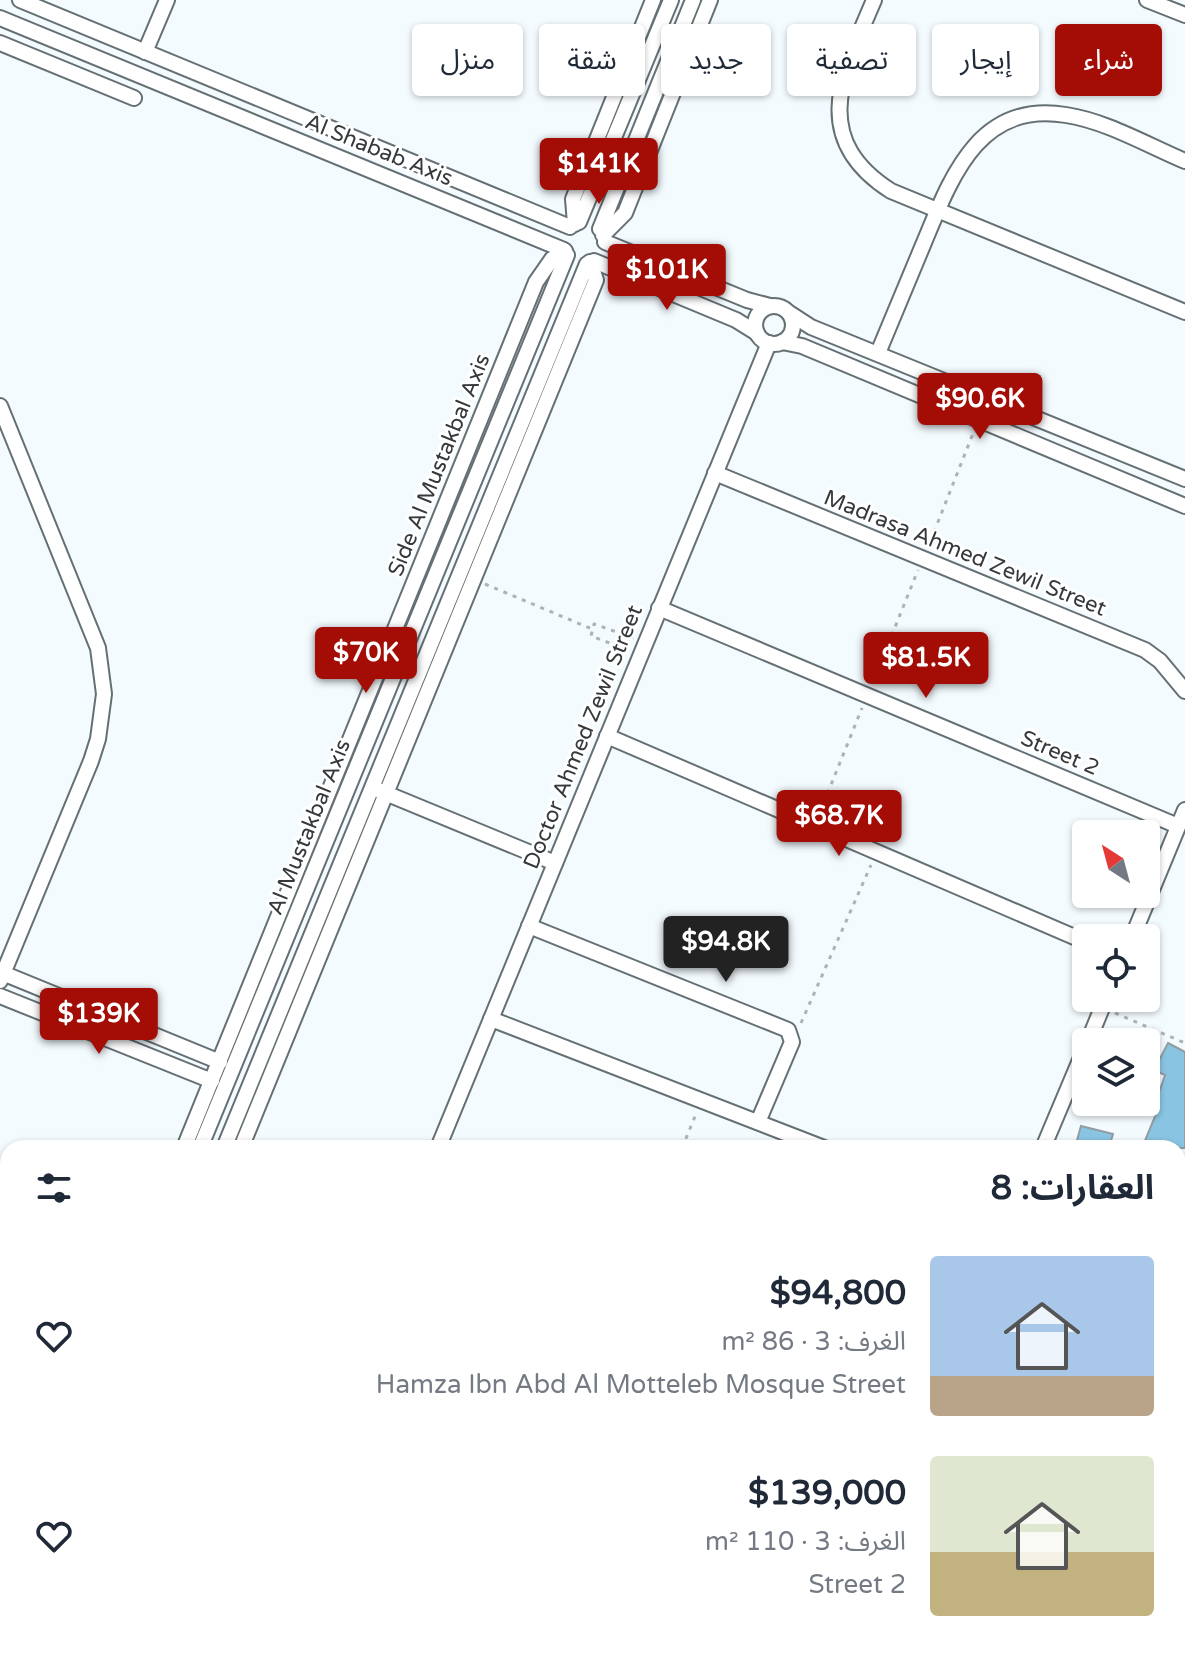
<!DOCTYPE html>
<html lang="ar">
<meta charset="utf-8">
<style>
:root{--surface:#fff;--page:#f6f6f7;--text:#1f2937;--muted:#747a83;--accent:#a30d06}
body{margin:0;font-family:"Varela Round","Noto Sans Arabic",sans-serif;background:var(--page);color:var(--text);direction:rtl;height:100vh;display:flex;flex-direction:column;font-size:30px;white-space:nowrap}
*{box-sizing:border-box;margin:0}
p{font-size:26px;color:var(--muted)}
.icon{flex:none;width:44px;height:44px;fill:none;stroke:currentColor;stroke-width:2;stroke-linecap:round;stroke-linejoin:round}
.map{position:relative;flex:1;overflow:hidden;direction:ltr}
.details{position:absolute;left:0px;top:1140px;width:1186px;height:514px;display:flex;flex-direction:column;background:var(--surface);border-radius:24px 24px 0 0;box-shadow:0 2px 6px #0004;direction:rtl}
.details>*{flex:none}
.guide{position:absolute;left:24px;top:24px;width:1138px;height:72px;direction:rtl;display:flex;gap:16px}
.needle{width:52px;rotate:324deg}
.controls{position:absolute;left:1072px;top:820px;display:grid;gap:16px}
.controls a{display:grid;place-items:center;width:88px;height:88px;border-radius:8px;background:var(--surface);box-shadow:0 2px 6px #0004;font-size:40px}
.price{position:absolute;translate:-50% -68px;padding:0 18px;border-radius:8px;background:var(--accent);color:#fff;font-size:26px;line-height:52px;filter:drop-shadow(0 2px 4px #0008)}
.price::after{content:'';position:absolute;left:50%;top:48px;width:24px;height:18px;margin-left:-12px;background:inherit;clip-path:polygon(0 0,100% 0,50% 100%)}
.price.selected{background:#222;color:#fff}
ul{padding:0;list-style:none}
li{display:flex;align-items:center;gap:24px;height:200px;padding:0 32px}
li span{display:grid;place-items:center;flex:none;width:224px;height:160px;border-radius:8px;color:#555}
li>.icon{margin-inline-start:auto}
span .icon{width:96px;height:96px;fill:#fffc;stroke-width:1}
li b{font-size:34px}
h2{display:flex;justify-content:space-between;align-items:center;height:96px;padding:0 32px;font-size:34px}
.tag{padding:0 28px;border-radius:8px;background:var(--surface);box-shadow:0 2px 6px #0004;font-size:28px;line-height:72px}
.tag.selected{background:var(--accent);color:#fff}
.map>svg:first-child{display:block}
.building{fill:#89c5e2;stroke:#919da2;stroke-width:2}
.lines{fill:none;stroke-linecap:round;stroke-linejoin:round}
.minor-casing{stroke:#657075;stroke-width:18}
.path{stroke:#acb2b6;stroke-width:3;stroke-dasharray:4 6;stroke-linecap:butt}
.minor{stroke:#fff;stroke-width:14}
.labels{text-anchor:middle;dominant-baseline:central;stroke-width:6;stroke-linejoin:round;paint-order:stroke}
.street-label{font-size:22px;fill:#35393c;stroke:#fff}
</style>
<div class="map">
<svg width="1185" height="1653" viewBox="0 0 1185 1653">
<rect width="100%" height="100%" fill="#f4fbff"/>
<g class="building">
<polygon points="1168,1043 1185,1052 1185,1148 1142,1148 1156,1114 1152,1113 1165,1075 1154,1070"/>
<polygon points="1081,1126 1113,1134 1109,1148 1076,1144"/>
</g>
<g class="lines">
<g class="minor-casing">
<g id="minor">
<polyline points="20,0 570,227"/>
<path d="M874 0C843 73 808 138 891 191L1185 312"/>
<polyline points="1147,0 1185,15"/>
<polyline points="0,18 564,250"/>
<polyline points="0,43 134,98"/>
<polyline points="145,52 167,0"/>
<polyline points="579,222 671,0"/>
<polyline points="575,224 573,199 653,0"/>
<polyline points="600,229 693,0"/>
<polyline points="603,235 625,213 710,0"/>
<polyline points="605,242 747,300 770,306"/>
<polyline points="594,261 736,320 757,333"/>
<circle cx="774" cy="325" r="19"/>
<polyline points="791,314 811,327 1185,479"/>
<polyline points="782,342 802,346 1185,506"/>
<path d="M878 353C893 317 908 281 923 245 950 181 977 100 1066 115 1106 121 1147 145 1185 161"/>
<polyline points="0,406 98,648 104,694 98,739 91,761 0,981"/>
<polyline points="715,473 1145,650 1160,661 1185,691"/>
<polyline points="659,608 1178,826"/>
<polyline points="607,736 1086,942"/>
<polyline points="378,790 555,863"/>
<polyline points="529,926 788,1030 792,1042 758,1122"/>
<polyline points="1132,938 1185,810"/>
<polyline points="0,972 220,1062"/>
<polyline points="0,996 212,1081"/>
<polyline points="491,1019 824,1148"/>
<polyline points="1088,1042 1106,998"/>
<polyline points="184,1148 536,282 552,259 565,251"/>
<polyline points="200,1148 567,255"/>
<polyline points="224,1148 587,264"/>
<polyline points="241,1148 596,280 590,262"/>
<polyline points="438,1148 769,343"/>
<polyline points="1043,1148 1086,1046"/>
<polyline points="1178,1219 1185,1202"/>
<polyline points="1178,1281 1185,1264"/>
<polyline points="0,1474 8,1466"/>
<polyline points="0,1497 8,1490"/>
<polyline points="0,1524 8,1517"/>
<polyline points="0,1544 8,1537"/>
<polyline points="434,1646 442,1653"/>
<polyline points="223,1653 227,1646"/>
<polyline points="698,1653 701,1646"/>
<polyline points="1000,1653 1003,1646"/>
<polyline points="1021,1653 1024,1646"/>
<polyline points="1177,1653 1185,1633"/>
</g>
</g>
<g class="path">
<polyline points="934,532 974,431"/>
<polyline points="924,543 928,530 934,532 932,546"/>
<polyline points="485,584 592,629"/>
<polyline points="628,650 591,636 594,624 634,638"/>
<polyline points="873,682 918,570"/>
<polyline points="820,812 862,708"/>
<polyline points="1115,1013 1185,1043"/>
<polyline points="801,1023 871,865"/>
<polyline points="682,1148 696,1114"/>
<polyline points="1178,1458 1185,1461"/>
<polyline points="355,1646 370,1653"/>
</g>
<use href="#minor" class="minor"/>
</g>
<g class="labels">
<g class="street-label">
<text transform="translate(379 150) rotate(22)">Al Shabab Axis</text>
<text transform="translate(439 465) rotate(-68)">Side Al Mustakbal Axis</text>
<text transform="translate(965 553) rotate(22)">Madrasa Ahmed Zewil Street</text>
<text transform="translate(583 737) rotate(-68)">Doctor Ahmed Zewil Street</text>
<text transform="translate(1060 753) rotate(23)">Street 2</text>
<text transform="translate(309 827) rotate(-68)">Al Mustakbal Axis</text>
</g>
</g>
</svg>
<div class="controls">
<a><svg class="needle" viewBox="-14 -14 28 28"><path d="M0-13l5 13h-10z" fill="#e53935"/><path d="M0 13l5-13h-10z" fill="#747a83"/></svg></a>
<a><svg class="icon" aria-label="locate" viewBox="0 0 24 24"><circle cx="12" cy="12" r="6"/><path d="M12 2v4M12 18v4M2 12h4M18 12h4"/></svg></a>
<a><svg class="icon" aria-label="layers" viewBox="0 0 24 24"><path d="M12 4l9 5-9 5-9-5zM3 14l9 5 9-5"/></svg></a>
</div>
<b class="price" style="left:599px;top:206px">$141K</b>
<b class="price" style="left:667px;top:312px">$101K</b>
<b class="price" style="left:980px;top:441px">$90.6K</b>
<b class="price" style="left:366px;top:695px">$70K</b>
<b class="price" style="left:926px;top:700px">$81.5K</b>
<b class="price" style="left:839px;top:858px">$68.7K</b>
<b class="price selected" style="left:726px;top:984px">$94.8K</b>
<b class="price" style="left:99px;top:1056px">$139K</b>
<div class="guide">
<a class="tag selected">شراء</a>
<a class="tag">إيجار</a>
<a class="tag">تصفية</a>
<a class="tag">جديد</a>
<a class="tag">شقة</a>
<a class="tag">منزل</a>
</div>
<section class="details">
<h2>العقارات: 8<svg class="icon" aria-label="filters" viewBox="0 0 24 24"><path d="M4 7h16M4 17h16"/><circle cx="9" cy="7" r="2"/><circle cx="15" cy="17" r="2"/></svg></h2>
<ul>
<li><span style="background:linear-gradient(#a9c7e8 75%,#b9a48a 0)"><svg class="icon" aria-label="home" viewBox="0 0 24 24"><path d="M3 11l9-7 9 7M6 9v11h12V9"/></svg></span><div><b>$94,800</b><p>الغرف: 3 · 86 m²</p><p>Hamza Ibn Abd Al Motteleb Mosque Street</p></div><svg class="icon" aria-label="heart" viewBox="0 0 24 24"><path d="M12 20l-8-8c-3-5 5-10 8-4 3-6 11-1 8 4z"/></svg></li>
<li><span style="background:linear-gradient(#dfe7d0 60%,#c2b280 0)"><svg class="icon" aria-label="home" viewBox="0 0 24 24"><path d="M3 11l9-7 9 7M6 9v11h12V9"/></svg></span><div><b>$139,000</b><p>الغرف: 3 · 110 m²</p><p>Street 2</p></div><svg class="icon" aria-label="heart" viewBox="0 0 24 24"><path d="M12 20l-8-8c-3-5 5-10 8-4 3-6 11-1 8 4z"/></svg></li>
</ul>
</section>
</div>
